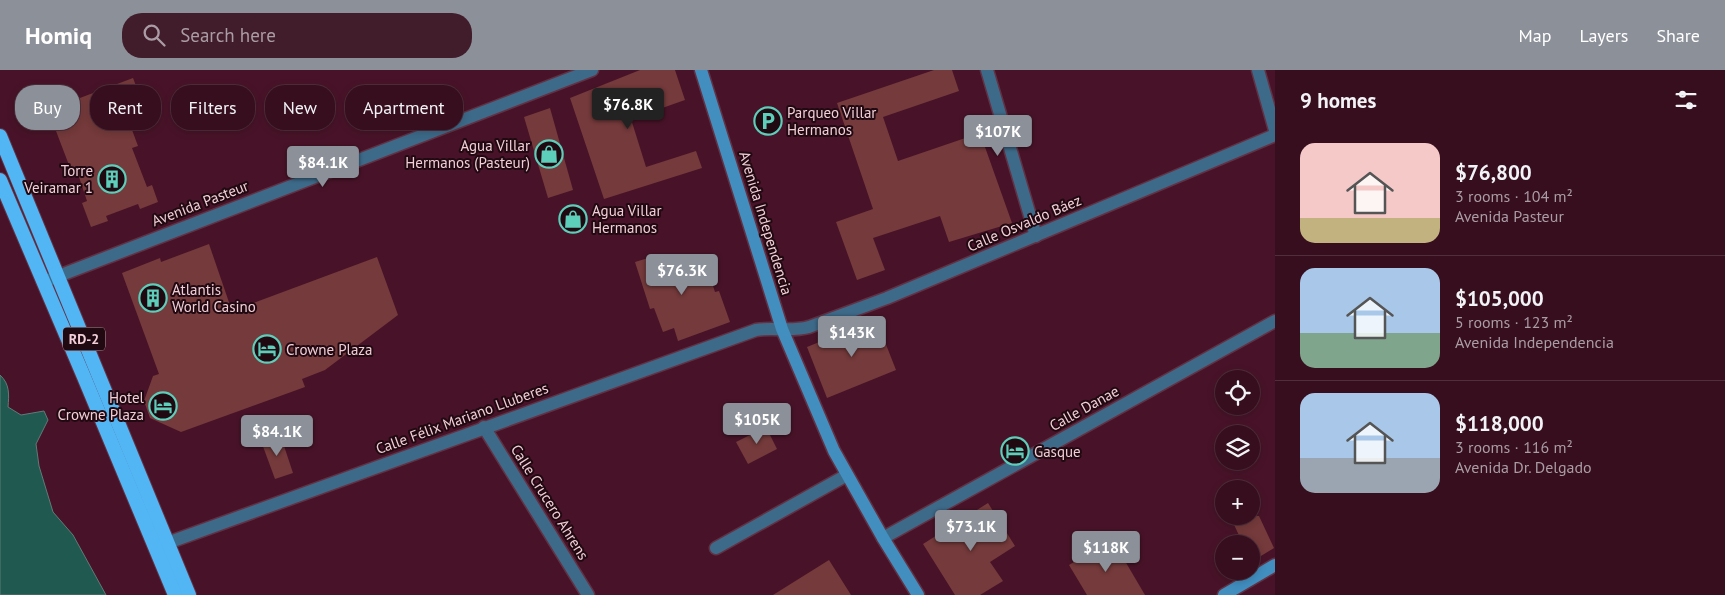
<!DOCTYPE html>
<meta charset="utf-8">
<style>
:root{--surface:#360e1e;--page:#411c2b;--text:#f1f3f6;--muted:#aa9ca4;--line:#502e3c;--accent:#8c9099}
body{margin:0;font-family:"PT Sans",sans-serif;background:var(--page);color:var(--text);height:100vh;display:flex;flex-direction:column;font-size:19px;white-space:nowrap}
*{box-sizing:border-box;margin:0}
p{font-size:16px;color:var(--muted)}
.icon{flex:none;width:28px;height:28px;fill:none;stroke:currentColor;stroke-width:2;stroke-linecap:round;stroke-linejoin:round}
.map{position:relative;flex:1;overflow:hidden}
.panel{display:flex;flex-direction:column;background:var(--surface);width:450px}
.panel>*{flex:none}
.hud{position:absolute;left:15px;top:15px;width:475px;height:45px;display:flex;gap:10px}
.controls{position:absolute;left:1215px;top:300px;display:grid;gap:10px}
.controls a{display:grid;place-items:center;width:45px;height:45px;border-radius:50%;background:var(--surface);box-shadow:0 2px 8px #0003,0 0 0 1px var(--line);font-size:25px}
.price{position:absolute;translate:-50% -42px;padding:0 11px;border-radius:5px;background:var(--accent);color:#fff;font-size:16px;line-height:32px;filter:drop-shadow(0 1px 2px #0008)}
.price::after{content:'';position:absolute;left:50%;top:30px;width:15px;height:11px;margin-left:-8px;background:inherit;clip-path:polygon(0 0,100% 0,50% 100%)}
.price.on{background:#222;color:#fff}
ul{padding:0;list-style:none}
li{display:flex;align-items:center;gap:15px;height:125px;padding:0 25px}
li+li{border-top:1px solid var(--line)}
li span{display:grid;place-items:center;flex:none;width:140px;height:100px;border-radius:15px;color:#555}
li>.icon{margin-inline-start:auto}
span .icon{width:60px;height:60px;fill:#fffc;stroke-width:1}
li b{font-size:21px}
h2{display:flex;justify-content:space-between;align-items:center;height:60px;padding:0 25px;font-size:21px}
.tag{padding:0 18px;border-radius:20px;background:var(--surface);box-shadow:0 2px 8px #0003,0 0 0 1px var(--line);font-size:18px;line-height:45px}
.tag.on{background:var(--accent);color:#fff}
header{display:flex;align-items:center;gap:30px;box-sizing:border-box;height:70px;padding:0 25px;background:var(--accent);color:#fff}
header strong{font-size:24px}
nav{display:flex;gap:28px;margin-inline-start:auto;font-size:18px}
.search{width:350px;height:45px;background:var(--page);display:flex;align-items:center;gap:12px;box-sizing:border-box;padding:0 18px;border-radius:20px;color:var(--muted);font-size:19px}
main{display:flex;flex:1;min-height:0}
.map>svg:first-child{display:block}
.water{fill:#20594f;stroke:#5f7c78}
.building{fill:#753a3b}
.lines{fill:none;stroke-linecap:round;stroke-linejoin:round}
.minor-casing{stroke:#633144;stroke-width:15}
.secondary-casing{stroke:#633144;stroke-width:15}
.trunk-casing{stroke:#633144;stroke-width:16}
.minor{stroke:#3d6a89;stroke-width:12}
.secondary{stroke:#418ebf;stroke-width:12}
.trunk{stroke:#52b5f4;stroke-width:14}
.labels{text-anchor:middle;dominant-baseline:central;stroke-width:4;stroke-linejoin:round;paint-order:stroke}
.shield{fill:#200911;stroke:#b3949c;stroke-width:1}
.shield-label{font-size:14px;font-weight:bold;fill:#f2cfd8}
.poi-label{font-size:15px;fill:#f2cfd8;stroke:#200911;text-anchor:start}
.street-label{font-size:15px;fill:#f2cfd8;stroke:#200911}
</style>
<header>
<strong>Homiq</strong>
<div class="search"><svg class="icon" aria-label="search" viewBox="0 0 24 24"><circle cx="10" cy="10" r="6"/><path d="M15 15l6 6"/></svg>Search here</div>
<nav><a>Map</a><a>Layers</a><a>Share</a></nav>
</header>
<main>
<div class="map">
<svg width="1275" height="525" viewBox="0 0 1275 525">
<rect width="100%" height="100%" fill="#481328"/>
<path class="water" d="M0 305C10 314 9 325 8 337L21 345 44 341 48 350 36 374 39 396 53 442 73 465 106 525H0Z"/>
<g class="building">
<polygon points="640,0 675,0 685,30 631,49 646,97 696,81 702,98 604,129 570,28"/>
<polygon points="934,0 952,0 959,21 883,47 898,91 980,63 1012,153 949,172 940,146 873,168 885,200 857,210 836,152 873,139 837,33"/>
<polygon points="133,8 143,34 125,41 138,76 132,78 147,117 152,115 158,132 140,139 138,134 106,146 108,151 91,157 82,133 87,131 77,101 72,103 48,40"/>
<polygon points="550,38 573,120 548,128 524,47"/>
<polygon points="209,174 232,241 377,187 398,245 325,300 302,309 305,317 181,362 150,348 144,331 153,306 159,304 122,203 160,188 161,192"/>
<polygon points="658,185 662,198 703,185 715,222 719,221 730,252 678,271 674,258 663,262 654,238 650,239 635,192"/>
<polygon points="876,249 896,300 827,328 807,277"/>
<polygon points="766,357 777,379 748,394 736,372"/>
<polygon points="280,364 293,403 275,409 261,371"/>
<polygon points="988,433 1015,476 990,492 1003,511 980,525 955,525 923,474"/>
<polygon points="1230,446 1259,446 1274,478 1251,492 1251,474 1243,474"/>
<polygon points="1112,469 1145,525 1087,525 1069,495"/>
<polygon points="829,490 851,525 773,525"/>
</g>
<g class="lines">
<g class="minor-casing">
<g id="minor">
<polyline points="987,0 1036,166"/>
<polyline points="1258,0 1275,60"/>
<polyline points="43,212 592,0"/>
<polyline points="484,357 588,525"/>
<polyline points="883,468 1275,251"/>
<path d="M159 476 756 260C774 257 791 262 809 257L887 228 1275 65"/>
<polyline points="716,478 847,405"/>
</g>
</g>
<g class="secondary-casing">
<g id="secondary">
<polyline points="701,0 782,259 834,381 883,468 918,525"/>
<polyline points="1224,525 1275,495"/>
</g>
</g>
<g class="trunk-casing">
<g id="trunk">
<polyline points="0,66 189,525"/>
<polyline points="0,110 84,307 175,525"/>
</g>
</g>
<use href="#minor" class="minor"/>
<use href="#secondary" class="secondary"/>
<use href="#trunk" class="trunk"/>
</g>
<defs>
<g id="parking-ring" transform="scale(1.4375)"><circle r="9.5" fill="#200911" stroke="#5cceba" stroke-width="1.5"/><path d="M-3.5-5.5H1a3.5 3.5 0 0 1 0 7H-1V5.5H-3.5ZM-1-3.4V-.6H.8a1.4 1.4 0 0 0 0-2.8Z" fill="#5cceba"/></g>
<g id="shop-ring" transform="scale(1.4375)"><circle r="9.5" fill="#200911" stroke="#5cceba" stroke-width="1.5"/><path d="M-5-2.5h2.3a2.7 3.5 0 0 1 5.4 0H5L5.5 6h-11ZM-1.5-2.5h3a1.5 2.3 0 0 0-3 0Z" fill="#5cceba"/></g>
<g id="building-ring" transform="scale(1.4375)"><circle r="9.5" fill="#200911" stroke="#5cceba" stroke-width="1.5"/><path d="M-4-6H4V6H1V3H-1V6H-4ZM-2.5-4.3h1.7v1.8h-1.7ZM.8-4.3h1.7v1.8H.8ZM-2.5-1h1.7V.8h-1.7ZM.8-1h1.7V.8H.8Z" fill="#5cceba"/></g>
<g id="hotel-ring" transform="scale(1.4375)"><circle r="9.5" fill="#200911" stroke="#5cceba" stroke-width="1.5"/><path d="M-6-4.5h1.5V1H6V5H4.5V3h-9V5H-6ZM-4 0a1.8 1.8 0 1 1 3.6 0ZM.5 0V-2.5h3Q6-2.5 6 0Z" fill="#5cceba"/></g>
</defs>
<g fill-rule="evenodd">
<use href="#parking-ring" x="768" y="51"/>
<use href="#shop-ring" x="549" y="84"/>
<use href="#building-ring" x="112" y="109"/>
<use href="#shop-ring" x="573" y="149"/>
<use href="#building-ring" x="153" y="228"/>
<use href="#hotel-ring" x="267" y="279"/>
<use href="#hotel-ring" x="163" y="336"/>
<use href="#hotel-ring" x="1015" y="381"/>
</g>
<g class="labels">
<rect class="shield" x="63" y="257.5" width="42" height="23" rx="4"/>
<g class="shield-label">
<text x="84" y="269">RD-2</text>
</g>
<g class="poi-label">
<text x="787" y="42">Parqueo Villar<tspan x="787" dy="17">Hermanos</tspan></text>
<text x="530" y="75" text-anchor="end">Agua Villar<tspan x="530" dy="17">Hermanos (Pasteur)</tspan></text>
<text x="93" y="100" text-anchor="end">Torre<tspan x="93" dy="17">Veiramar 1</tspan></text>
<text x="592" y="140">Agua Villar<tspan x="592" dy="17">Hermanos</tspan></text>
<text x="172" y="219">Atlantis<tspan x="172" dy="17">World Casino</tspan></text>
<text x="286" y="279">Crowne Plaza</text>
<text x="144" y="327" text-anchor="end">Hotel<tspan x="144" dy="17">Crowne Plaza</tspan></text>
<text x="1034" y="381">Gasque</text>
</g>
<g class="street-label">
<text transform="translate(200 133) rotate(-21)">Avenida Pasteur</text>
<text transform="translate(766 153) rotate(73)">Avenida Independencia</text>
<text transform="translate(1024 153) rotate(-23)">Calle Osvaldo Báez</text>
<text transform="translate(1084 338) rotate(-29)">Calle Danae</text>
<text transform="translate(462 348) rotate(-20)">Calle Félix Mariano Lluberes</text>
<text transform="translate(550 432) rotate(58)">Calle Crucero Ahrens</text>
</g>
</g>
</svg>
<div class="controls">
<a><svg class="icon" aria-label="locate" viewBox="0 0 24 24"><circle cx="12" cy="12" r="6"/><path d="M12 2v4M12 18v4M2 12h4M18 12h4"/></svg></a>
<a><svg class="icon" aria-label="layers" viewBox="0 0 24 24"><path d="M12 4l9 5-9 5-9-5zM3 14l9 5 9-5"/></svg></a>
<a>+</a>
<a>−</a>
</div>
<b class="price on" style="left:628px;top:60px">$76.8K</b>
<b class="price" style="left:998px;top:87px">$107K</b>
<b class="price" style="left:323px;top:118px">$84.1K</b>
<b class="price" style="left:682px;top:226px">$76.3K</b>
<b class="price" style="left:852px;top:288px">$143K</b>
<b class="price" style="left:757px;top:375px">$105K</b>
<b class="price" style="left:277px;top:387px">$84.1K</b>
<b class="price" style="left:971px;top:482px">$73.1K</b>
<b class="price" style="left:1106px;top:503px">$118K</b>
<div class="hud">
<a class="tag on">Buy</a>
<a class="tag">Rent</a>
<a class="tag">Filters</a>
<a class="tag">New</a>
<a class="tag">Apartment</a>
</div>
</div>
<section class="panel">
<h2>9 homes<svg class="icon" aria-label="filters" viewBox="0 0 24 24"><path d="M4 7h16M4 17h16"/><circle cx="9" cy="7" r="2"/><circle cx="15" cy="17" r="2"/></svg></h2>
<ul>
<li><span style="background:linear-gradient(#f6c9c9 75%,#c2b280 0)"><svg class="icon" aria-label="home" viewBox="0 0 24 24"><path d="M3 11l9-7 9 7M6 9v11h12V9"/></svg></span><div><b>$76,800</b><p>3 rooms · 104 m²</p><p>Avenida Pasteur</p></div></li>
<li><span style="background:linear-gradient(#a9c7e8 65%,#7fa58c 0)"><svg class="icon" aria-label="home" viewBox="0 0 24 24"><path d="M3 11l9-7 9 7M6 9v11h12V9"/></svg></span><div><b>$105,000</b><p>5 rooms · 123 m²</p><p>Avenida Independencia</p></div></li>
<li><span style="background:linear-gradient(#a9c7e8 65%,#9aa5b1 0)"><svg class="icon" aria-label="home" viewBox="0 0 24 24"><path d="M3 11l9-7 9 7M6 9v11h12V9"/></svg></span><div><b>$118,000</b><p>3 rooms · 116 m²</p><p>Avenida Dr. Delgado</p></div></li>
</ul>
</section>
</main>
